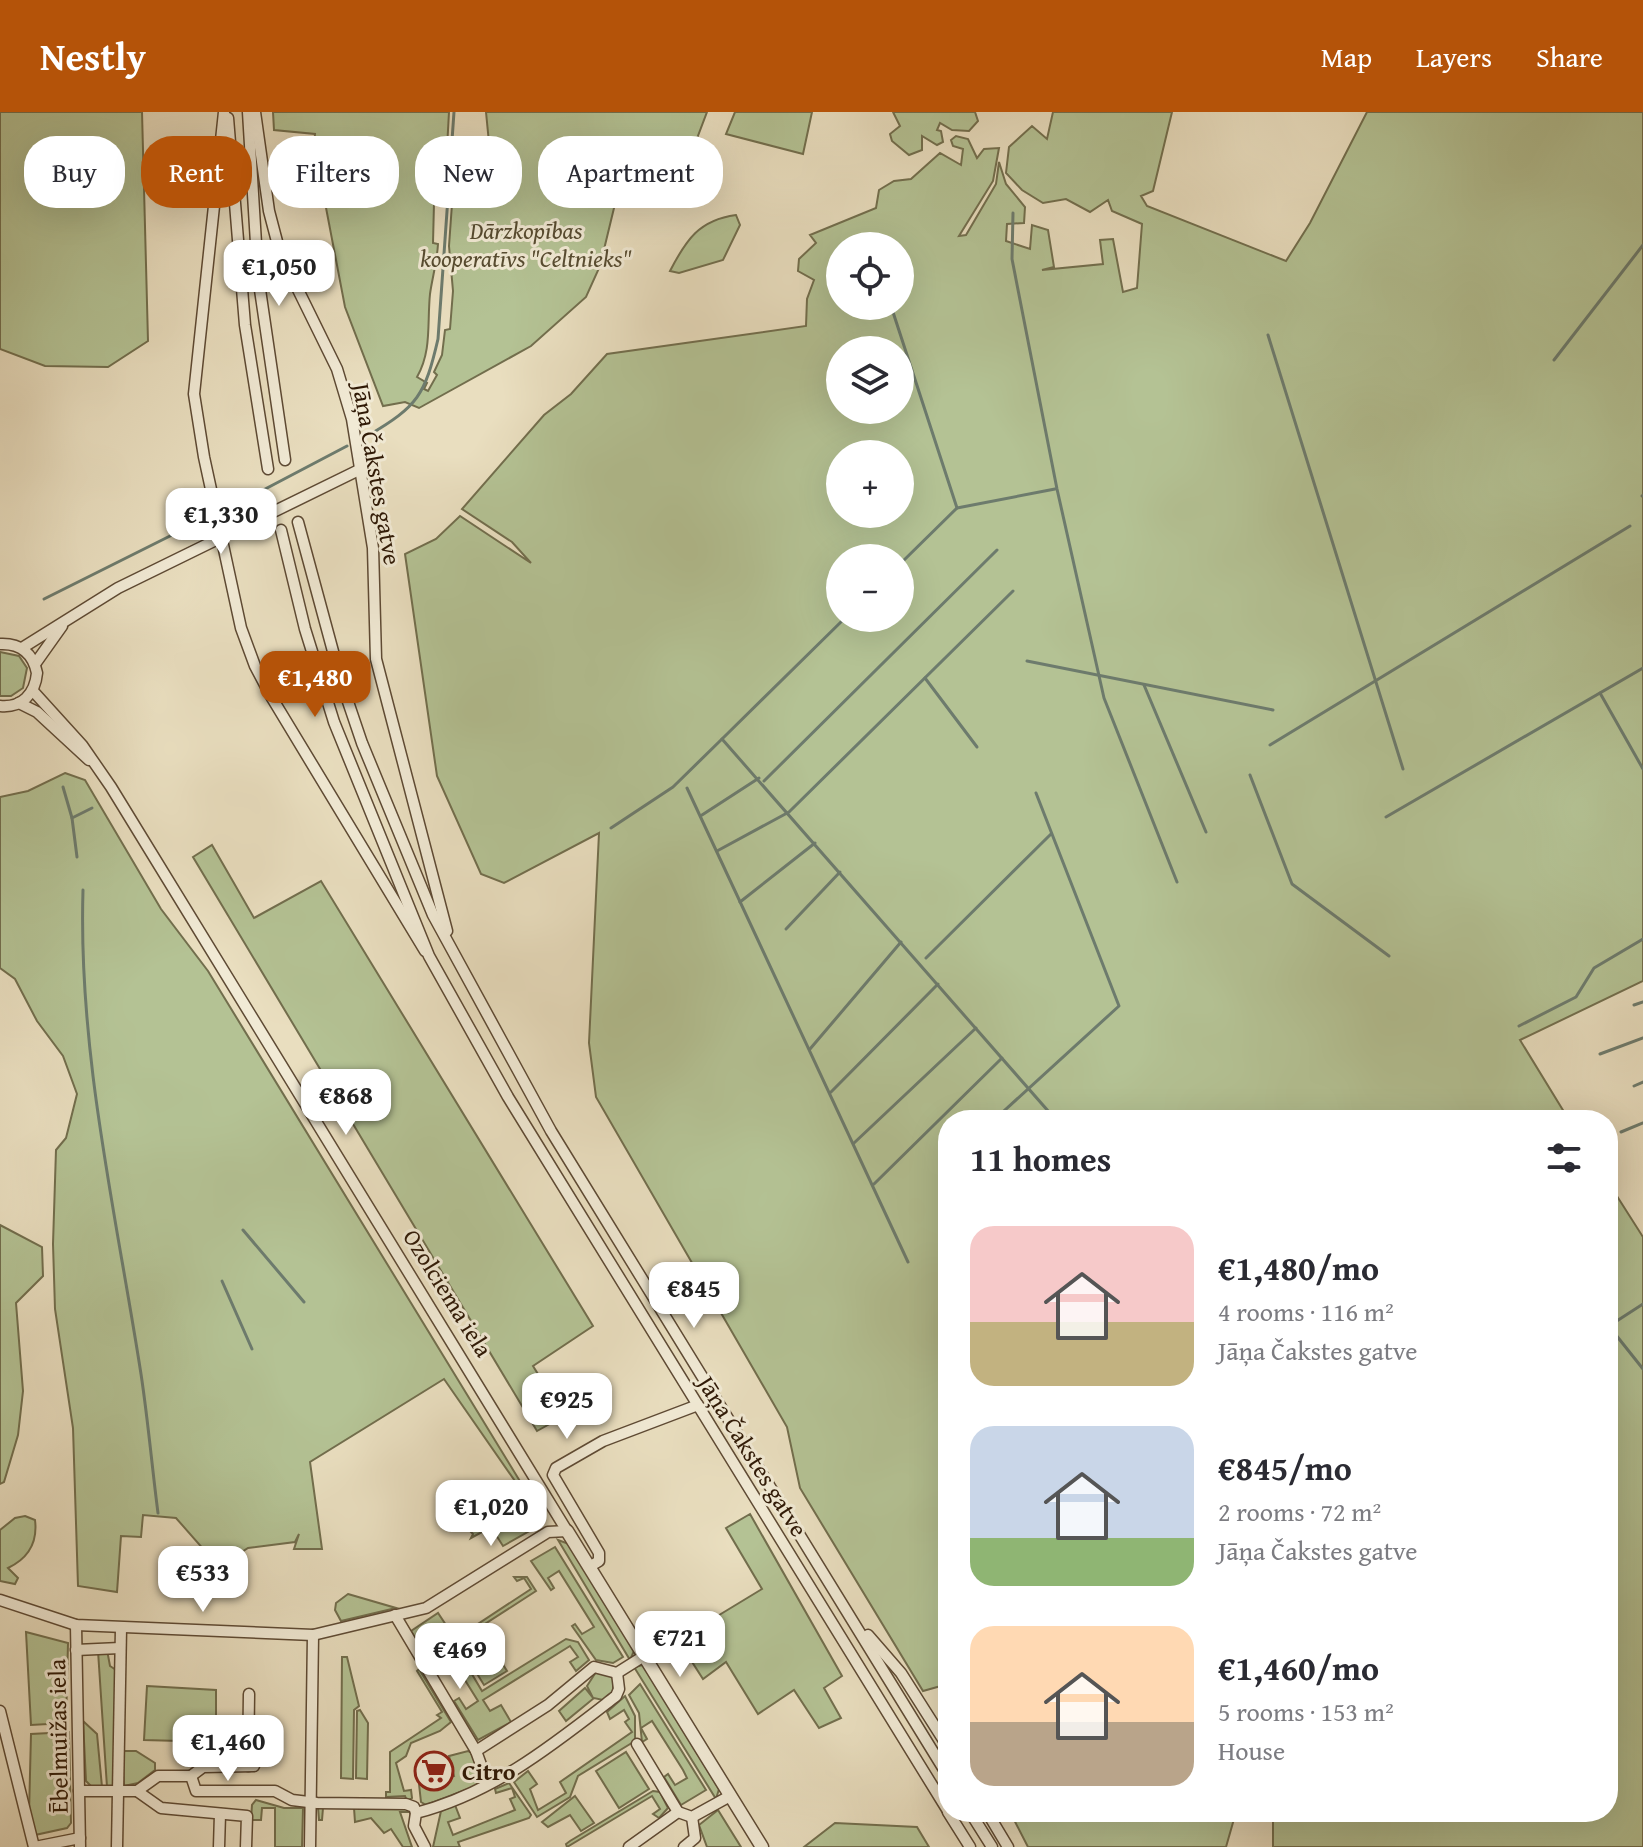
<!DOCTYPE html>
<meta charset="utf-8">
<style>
:root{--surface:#fff;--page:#f2f2f3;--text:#2b2b33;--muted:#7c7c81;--accent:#b45309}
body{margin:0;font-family:"Gentium Book Plus",serif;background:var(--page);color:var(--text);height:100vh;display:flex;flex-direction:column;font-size:30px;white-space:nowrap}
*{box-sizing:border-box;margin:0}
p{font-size:26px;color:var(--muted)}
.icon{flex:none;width:44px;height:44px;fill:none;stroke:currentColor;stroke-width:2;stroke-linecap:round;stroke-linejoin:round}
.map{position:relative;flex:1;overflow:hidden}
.panel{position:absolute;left:938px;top:998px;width:680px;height:712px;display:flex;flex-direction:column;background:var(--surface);border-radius:32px;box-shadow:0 8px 32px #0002}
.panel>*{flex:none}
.hud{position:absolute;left:24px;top:24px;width:760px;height:72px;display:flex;gap:16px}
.fabs{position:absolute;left:826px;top:120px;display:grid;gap:16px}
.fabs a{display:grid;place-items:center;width:88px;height:88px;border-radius:50%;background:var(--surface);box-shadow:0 8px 32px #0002;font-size:40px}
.price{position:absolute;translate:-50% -68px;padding:0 18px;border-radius:16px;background:#fff;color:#222;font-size:26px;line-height:52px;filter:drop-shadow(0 2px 4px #0008)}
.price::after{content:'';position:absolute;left:50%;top:48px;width:24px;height:18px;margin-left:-12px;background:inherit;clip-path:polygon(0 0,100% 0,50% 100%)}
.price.selected{background:var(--accent);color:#fff}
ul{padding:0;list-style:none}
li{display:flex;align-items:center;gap:24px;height:200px;padding:0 32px}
li span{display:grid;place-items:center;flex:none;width:224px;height:160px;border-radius:24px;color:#555}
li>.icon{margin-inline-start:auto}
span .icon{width:96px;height:96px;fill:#fffc;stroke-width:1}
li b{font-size:34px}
h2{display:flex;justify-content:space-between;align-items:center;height:96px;padding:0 32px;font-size:34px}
.tag{padding:0 28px;border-radius:32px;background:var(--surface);box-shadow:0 8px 32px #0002;font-size:28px;line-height:72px}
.tag.selected{background:var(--accent);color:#fff}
header{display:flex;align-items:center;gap:48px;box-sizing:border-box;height:112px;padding:0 40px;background:var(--accent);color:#fff}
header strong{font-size:38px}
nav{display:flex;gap:44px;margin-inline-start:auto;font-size:28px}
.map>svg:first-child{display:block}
.green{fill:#b4c294;stroke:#726e4d;stroke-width:2;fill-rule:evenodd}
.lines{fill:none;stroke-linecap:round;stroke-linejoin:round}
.stream{stroke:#6d7b6d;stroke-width:3}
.minor-casing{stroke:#5e4a34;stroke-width:13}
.tertiary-casing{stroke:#5e4a34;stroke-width:15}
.minor{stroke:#f1ead5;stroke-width:10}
.tertiary{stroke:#f1ead5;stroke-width:12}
.labels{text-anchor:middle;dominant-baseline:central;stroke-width:6;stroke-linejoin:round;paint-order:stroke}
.park-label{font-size:24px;font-style:italic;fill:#574c31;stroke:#f1ead5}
.street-label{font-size:24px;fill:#2f1906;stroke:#f1ead5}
.poi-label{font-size:24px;font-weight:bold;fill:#2f1906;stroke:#f1ead5;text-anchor:start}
</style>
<header>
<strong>Nestly</strong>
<nav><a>Map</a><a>Layers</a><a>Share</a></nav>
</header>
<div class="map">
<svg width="1643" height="1735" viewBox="0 0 1643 1735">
<rect width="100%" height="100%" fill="#e9debf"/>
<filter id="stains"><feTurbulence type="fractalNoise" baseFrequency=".0025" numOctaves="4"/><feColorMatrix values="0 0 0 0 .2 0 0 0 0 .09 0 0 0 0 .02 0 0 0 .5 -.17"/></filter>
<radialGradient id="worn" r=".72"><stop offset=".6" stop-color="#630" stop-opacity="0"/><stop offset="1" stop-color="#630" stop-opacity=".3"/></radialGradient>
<g class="green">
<polygon points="0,0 142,0 148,229 108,255 45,254 0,237"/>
<path d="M273 0H449L444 91H434L433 131 438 132C437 150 432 167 430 182 427 211 432 239 417 265L427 271 424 277 428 279 437 263 434 260 442 243 445 218 450 217 453 179 449 134 455 50 509 54 490 41 486 0H707L696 29 626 63 567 54V59L621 67 600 154 586 185 531 234 419 296 405 290 383 294 345 195 314 33 315 22 274 18Z"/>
<polygon points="735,0 812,0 803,42 726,22"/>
<polygon points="893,0 975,0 978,9 969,19 952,18 940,11 937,18 941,19 943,30 937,33 922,24 922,38 909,43 892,29 890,22 900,14"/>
<path d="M1053 0H1172L1153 79 1141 84 1147 94 1286 149 1310 111 1367 0H1643V869L1520 928 1569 1008H948V1572L923 1579 800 1376 787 1315 596 985 589 931 599 721 504 771 481 762 437 664 405 442 436 427 460 404 531 451 512 430 462 397 544 303 571 282 607 242 806 214 807 187 814 168 798 159 799 147 816 131 810 123 876 96 879 78 894 69 911 67 940 41 961 53 963 37 953 34 951 28 956 24 968 27 977 46 984 37 999 36 993 69 959 124 966 123 996 72 999 50 1006 72 1025 95 1024 111 1007 112 1006 129 1030 137 1032 113 1048 118 1054 155 1042 158 1103 152 1100 128 1113 127 1123 180 1137 176 1142 112 1112 99 1108 88 1090 100 1066 87 1043 91 1022 78 1006 61 1009 35 1032 14 1047 27ZM840 134H900V194H840ZM900 238V298H840V238ZM840 342H900V402H840ZM900 446V506H840V446Z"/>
<path d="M736 103 740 113 723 148 679 161 670 159C686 128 699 108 736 103Z"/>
<polygon points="0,540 19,544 27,556 23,576 11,584 0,584"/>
<polygon points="65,661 85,668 161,797 208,859 529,1384 526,1386 542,1412 503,1434 491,1415 471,1426 473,1422 470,1419 526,1385 444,1267 310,1350 322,1437 294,1437 299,1422 295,1430 248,1436 219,1455 176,1406 143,1403 141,1425 121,1424 117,1480 78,1474 73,1316 55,1197 53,1132 56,1038 66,1026 77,982 63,944 37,909 15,867 0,856 0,685 28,679"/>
<polygon points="212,733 254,806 321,769 593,1214 533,1254 564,1304 537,1319 193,745"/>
<polygon points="1608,1070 1643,1125 1643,1735 1273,1735 1273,1700 1608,1700"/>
<polygon points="0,1113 42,1135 43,1164 16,1191 23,1279 18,1323 4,1370 0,1372"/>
<polygon points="750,1402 842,1564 824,1576 841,1606 819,1616 794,1578 758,1602 726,1550 703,1567 678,1528 762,1477 726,1416"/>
<path d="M25 1404 35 1408C38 1432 27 1447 8 1456L18 1466 15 1472 0 1469V1418L15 1406Z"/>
<polygon points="558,1428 569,1432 634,1539 630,1548"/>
<polygon points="555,1435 623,1545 613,1551 596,1548 572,1514 575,1512 582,1522 594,1515 559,1459 548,1466 554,1476 551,1478 531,1449"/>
<polygon points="514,1465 527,1465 536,1479 454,1532 482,1579 566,1527 578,1530 589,1548 576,1559 570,1550 578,1545 570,1534 483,1588 490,1599 501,1593 511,1610 478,1628 454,1589 459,1586 466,1597 478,1589 443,1533 432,1540 438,1550 433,1554 411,1519 438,1501 446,1513 439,1518 446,1529 455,1527 531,1477 524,1466 517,1469"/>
<polygon points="348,1482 396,1496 341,1509 335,1498 336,1491"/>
<polygon points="482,1519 507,1559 484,1573 468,1547 484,1538 476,1523"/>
<polygon points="26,1520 68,1531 66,1611 31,1613"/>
<polygon points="107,1538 110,1554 116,1558 114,1674 107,1675 98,1539"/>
<polygon points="342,1545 347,1545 359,1594 354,1598 353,1667 341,1666"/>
<polygon points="643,1553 719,1677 716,1687 634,1555"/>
<polygon points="419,1557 451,1610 440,1619 411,1631 406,1644 396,1651 404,1679 411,1678 412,1686 407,1689 405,1684 386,1685 386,1680 390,1680 390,1640 441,1606 437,1603 442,1600 417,1559"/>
<polygon points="596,1560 609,1562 613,1567 613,1580 603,1588 594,1586 566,1609 559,1599 585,1576 593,1586 587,1574"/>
<polygon points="640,1572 706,1678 681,1693 664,1665 668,1662 675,1673 687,1666 683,1658 652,1609 641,1616 647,1627 642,1630 639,1601 629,1583"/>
<polygon points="147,1574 216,1578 216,1630 144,1628"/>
<polygon points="625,1584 635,1604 635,1629 578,1664 570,1685 537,1705 514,1670 528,1659 537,1672 530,1677 538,1698 566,1681 560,1670 632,1620 625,1610 629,1607 624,1598 610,1607 607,1600"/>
<polygon points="360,1598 368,1611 367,1667 356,1666 357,1599"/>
<polygon points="83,1609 97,1622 102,1675 91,1674 86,1669"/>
<polygon points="69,1620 71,1711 67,1716 35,1723 29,1702 31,1622"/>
<polygon points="122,1639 136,1639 155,1651 155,1658 138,1671 124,1674"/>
<polygon points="468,1639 473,1642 481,1664 476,1674 426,1693 421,1690 419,1672 454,1664 449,1644"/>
<polygon points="626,1640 649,1677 619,1696 596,1659"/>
<polygon points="509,1671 531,1703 529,1706 458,1730 460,1735 433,1735 441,1699 455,1693 460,1706 448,1710 453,1723 515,1698 510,1687 515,1685 512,1676 496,1681 495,1677"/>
<polygon points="653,1679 660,1680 668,1696 659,1706 653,1702 660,1697 652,1684 567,1735 566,1732 570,1729"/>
<polygon points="575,1684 594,1711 581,1719 570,1703 548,1715 542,1710"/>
<polygon points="256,1688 284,1696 303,1696 302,1735 275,1735 275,1696 262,1696 261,1708 251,1708 252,1693"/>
<polygon points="318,1695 407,1696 412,1700 400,1700 412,1735 403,1735 391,1717 384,1721 371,1706 355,1710 354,1696 323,1696 322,1708 319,1708"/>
<polygon points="718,1698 741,1735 707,1735 699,1713"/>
<polygon points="1010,1700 1236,1700 1226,1735 1028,1735"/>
<polygon points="835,1711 917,1715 929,1735 804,1735"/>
</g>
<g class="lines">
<g class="stream">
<polyline points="1013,101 1012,147 1057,377 1104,586 1177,770"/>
<polyline points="891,194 957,396"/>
<polyline points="1268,223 1403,657"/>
<polyline points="1554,248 1643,133"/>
<path d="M369 323C418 294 425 283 438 227L454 0"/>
<polyline points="1642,384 1643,383"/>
<polyline points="227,397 347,334"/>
<polyline points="900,452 957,396 1055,377"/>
<polyline points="44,487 188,415"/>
<polyline points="1027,549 1273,598"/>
<polyline points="925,566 977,635"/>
<polyline points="1144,573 1206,720"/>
<polyline points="1600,581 1643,657"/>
<polyline points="722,627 845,506"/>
<polyline points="1270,633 1630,414"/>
<polyline points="1250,663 1292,772 1389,844"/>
<polyline points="764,669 997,438"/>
<polyline points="63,675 72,706"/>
<polyline points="687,676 908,1150"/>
<polyline points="702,703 759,666"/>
<polyline points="1386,705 1643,556"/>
<polyline points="611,716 673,675 722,627 1049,1000"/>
<polyline points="717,739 789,700 1013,479"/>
<polyline points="77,745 72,706 92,696"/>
<path d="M83 778C78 941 116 1101 141 1262 148 1308 152 1355 158 1401"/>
<polyline points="740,790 815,731"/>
<polyline points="786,817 840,760"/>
<polyline points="926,846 1051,722"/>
<polyline points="1634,893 1643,890"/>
<polyline points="1519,914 1576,885 1594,856 1643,827"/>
<polyline points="810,937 901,830"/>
<polyline points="1600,942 1643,926"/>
<polyline points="1634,974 1643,970"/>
<polyline points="831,980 938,872"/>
<polyline points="1053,1005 1060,1008"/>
<polyline points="994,1008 1119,894 1036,681"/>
<polyline points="1621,1020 1643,1011"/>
<polyline points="854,1031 976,916"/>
<polyline points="874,1072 1002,946"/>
<polyline points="243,1118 304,1190"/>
<polyline points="222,1169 252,1237"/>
<polyline points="1608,1213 1643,1257"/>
<polyline points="1609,1214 1643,1192"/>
</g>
<g class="minor-casing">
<g id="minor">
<polyline points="224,0 194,282 204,345 241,516 255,554 272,586 425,839"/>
<polyline points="248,0 258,164 285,348"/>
<polyline points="255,0 269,99 280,141 337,257 352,307 373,436 376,547 447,819"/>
<polyline points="228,6 245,213 268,357"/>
<polyline points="298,410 341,569 362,631 433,803 551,1019 948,1664"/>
<polyline points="281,418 305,517 334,610 429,844 508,985 948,1699"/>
<path d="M0 532C20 531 33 541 37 561 35 582 22 596 0 594"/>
<polyline points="22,536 118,476 367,354"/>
<polyline points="35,552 62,514"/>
<polyline points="33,579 82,633 111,675 567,1419"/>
<polyline points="19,591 37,600 89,648"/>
<polyline points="589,1455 599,1449 599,1441 553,1363 556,1356 603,1329 698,1293"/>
<polyline points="0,1488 76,1513 313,1523 426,1496 548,1420 567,1419"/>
<polyline points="395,1503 476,1639 488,1672"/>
<polyline points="76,1513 80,1735"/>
<polyline points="868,1523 901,1561 948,1635"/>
<polyline points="76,1538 120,1536"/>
<polyline points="0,1599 34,1735"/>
<polyline points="637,1632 678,1700"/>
<polyline points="476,1639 548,1593 594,1555 617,1561 644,1544"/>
<polyline points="248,1654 249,1582"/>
<polyline points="191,1664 203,1655 254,1654"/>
<polyline points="79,1679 137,1679 158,1664 191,1664 196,1679 275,1679 292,1688 317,1691 406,1692 414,1695 416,1701"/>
<polyline points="137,1679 161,1696 247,1704 246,1735"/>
<polyline points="948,1700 970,1735"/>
<polyline points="970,1700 992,1735"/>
<polyline points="987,1700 1008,1735"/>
<polyline points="35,1735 80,1726"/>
<polyline points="117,1735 121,1516"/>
<polyline points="219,1735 220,1702"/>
<polyline points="310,1735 313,1523"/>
<path d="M425 1735 414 1714 416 1701C494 1681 554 1632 616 1584L619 1577 617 1561"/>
<polyline points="629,1735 678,1700 692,1705 730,1684"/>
<polyline points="684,1735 695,1726 692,1705"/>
</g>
</g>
<g class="tertiary-casing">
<polyline id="tertiary" points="567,1419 762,1735"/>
</g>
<use href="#minor" class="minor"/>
<use href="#tertiary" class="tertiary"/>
</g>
<defs>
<g id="supermarket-ring" transform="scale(2)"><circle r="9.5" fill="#f1ead5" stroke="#8f2418" stroke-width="1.5"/><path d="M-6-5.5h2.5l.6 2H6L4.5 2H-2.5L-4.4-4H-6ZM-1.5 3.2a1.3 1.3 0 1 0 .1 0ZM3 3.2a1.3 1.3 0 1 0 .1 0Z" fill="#8f2418"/></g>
</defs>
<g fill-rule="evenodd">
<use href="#supermarket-ring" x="434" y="1659"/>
</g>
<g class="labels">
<g class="park-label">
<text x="526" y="118">Dārzkopības<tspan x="526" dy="28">kooperatīvs "Celtnieks"</tspan></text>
</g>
<g class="street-label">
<text transform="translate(377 362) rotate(80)">Jāņa Čakstes gatve</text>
<text transform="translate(448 1181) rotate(58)">Ozolciema iela</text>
<text transform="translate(753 1344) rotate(58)">Jāņa Čakstes gatve</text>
<text transform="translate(58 1624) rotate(-91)">Ēbelmuižas iela</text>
</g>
<g class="poi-label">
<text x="462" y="1659">Citro</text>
</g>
</g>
<rect width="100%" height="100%" filter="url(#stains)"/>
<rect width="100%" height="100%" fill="url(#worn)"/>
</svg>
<div class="fabs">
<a><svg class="icon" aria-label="locate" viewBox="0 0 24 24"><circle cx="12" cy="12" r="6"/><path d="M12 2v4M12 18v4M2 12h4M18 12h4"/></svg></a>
<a><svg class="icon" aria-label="layers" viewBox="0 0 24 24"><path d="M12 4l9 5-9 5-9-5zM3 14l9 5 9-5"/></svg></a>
<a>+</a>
<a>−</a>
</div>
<b class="price" style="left:279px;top:196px">€1,050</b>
<b class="price" style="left:221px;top:444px">€1,330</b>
<b class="price selected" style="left:315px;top:607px">€1,480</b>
<b class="price" style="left:346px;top:1025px">€868</b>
<b class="price" style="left:694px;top:1218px">€845</b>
<b class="price" style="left:567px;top:1329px">€925</b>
<b class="price" style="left:491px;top:1436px">€1,020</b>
<b class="price" style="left:203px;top:1502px">€533</b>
<b class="price" style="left:680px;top:1567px">€721</b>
<b class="price" style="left:460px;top:1579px">€469</b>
<b class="price" style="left:228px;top:1671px">€1,460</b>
<div class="hud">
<a class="tag">Buy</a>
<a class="tag selected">Rent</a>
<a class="tag">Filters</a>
<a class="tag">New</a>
<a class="tag">Apartment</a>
</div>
<section class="panel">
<h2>11 homes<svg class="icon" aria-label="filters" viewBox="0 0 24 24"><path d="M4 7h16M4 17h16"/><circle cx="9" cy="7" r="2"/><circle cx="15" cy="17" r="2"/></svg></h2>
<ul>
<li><span style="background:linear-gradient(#f6c9c9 60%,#c2b280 0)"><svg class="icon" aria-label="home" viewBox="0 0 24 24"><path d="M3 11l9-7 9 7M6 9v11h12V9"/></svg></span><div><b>€1,480/mo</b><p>4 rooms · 116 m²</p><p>Jāņa Čakstes gatve</p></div></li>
<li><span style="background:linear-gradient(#c9d6e8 70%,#8fb573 0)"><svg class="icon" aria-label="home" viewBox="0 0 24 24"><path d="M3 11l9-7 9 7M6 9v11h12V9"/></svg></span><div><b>€845/mo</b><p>2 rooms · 72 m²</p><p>Jāņa Čakstes gatve</p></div></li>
<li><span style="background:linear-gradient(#ffd9b3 60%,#b9a48a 0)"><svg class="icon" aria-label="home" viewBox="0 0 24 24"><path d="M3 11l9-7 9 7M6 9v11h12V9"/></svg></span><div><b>€1,460/mo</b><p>5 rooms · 153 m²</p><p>House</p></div></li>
</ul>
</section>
</div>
